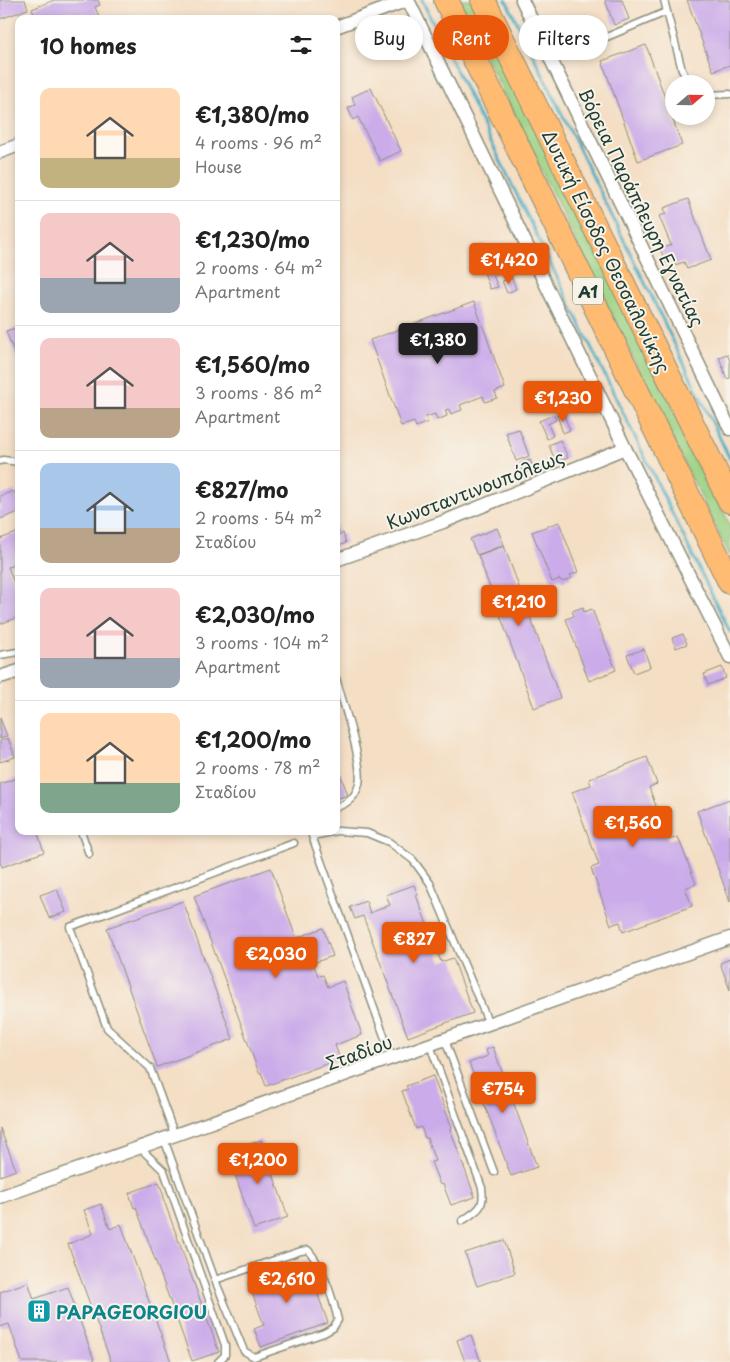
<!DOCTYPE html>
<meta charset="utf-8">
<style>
:root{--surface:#fff;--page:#f6f6f6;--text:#222;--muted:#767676;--line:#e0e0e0;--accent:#ea580c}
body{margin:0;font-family:"Playpen Sans",sans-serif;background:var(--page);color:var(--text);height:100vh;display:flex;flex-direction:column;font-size:19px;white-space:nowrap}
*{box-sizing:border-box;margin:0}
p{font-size:16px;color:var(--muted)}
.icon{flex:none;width:28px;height:28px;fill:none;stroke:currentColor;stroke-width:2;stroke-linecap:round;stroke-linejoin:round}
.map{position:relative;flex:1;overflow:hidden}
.panel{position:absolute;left:15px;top:15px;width:325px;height:820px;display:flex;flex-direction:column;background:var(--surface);border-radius:10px;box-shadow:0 2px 8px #0003}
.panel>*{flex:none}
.guide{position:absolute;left:355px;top:15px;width:300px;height:45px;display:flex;gap:10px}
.needle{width:32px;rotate:70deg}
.buttons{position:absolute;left:665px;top:75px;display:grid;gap:10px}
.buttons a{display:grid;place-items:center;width:50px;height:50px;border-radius:50%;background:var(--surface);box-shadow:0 2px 8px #0003;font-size:25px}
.price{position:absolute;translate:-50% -42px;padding:0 11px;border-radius:5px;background:var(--accent);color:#fff;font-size:16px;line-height:32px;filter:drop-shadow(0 1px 2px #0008)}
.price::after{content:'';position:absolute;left:50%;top:30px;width:15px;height:11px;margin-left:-8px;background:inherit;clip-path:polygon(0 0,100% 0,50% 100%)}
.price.selected{background:#222;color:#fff}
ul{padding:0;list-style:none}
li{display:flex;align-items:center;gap:15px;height:125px;padding:0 25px}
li+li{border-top:1px solid var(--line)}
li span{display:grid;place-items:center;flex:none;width:140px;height:100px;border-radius:10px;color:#555}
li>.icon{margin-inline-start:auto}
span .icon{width:60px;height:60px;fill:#fffc;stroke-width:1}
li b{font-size:21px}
h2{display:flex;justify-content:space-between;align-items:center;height:60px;padding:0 25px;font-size:21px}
.tag{padding:0 18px;border-radius:22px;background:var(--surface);box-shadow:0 2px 8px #0003;font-size:18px;line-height:45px}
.tag.selected{background:var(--accent);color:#fff}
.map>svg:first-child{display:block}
.green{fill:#9bd182;stroke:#5d875b}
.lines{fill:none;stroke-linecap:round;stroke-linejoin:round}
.stream{stroke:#46adc5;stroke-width:3}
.building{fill:#cbabea}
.service-casing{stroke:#8a8e7c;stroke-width:9}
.minor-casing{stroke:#8a8e7c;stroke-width:15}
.motorway-casing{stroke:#8a8e7c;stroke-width:26}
.service{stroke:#fff;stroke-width:6}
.minor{stroke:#fff;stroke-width:12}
.motorway{stroke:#febb71;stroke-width:24}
.labels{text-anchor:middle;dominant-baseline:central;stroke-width:4;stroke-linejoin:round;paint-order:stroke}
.shield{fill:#f7f3e8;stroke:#60746a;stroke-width:1}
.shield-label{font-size:16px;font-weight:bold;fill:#1f3d34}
.street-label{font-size:18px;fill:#1f3d34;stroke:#f7f3e8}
.culture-label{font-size:18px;font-weight:bold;fill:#0d838f;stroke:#f7f3e8;text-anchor:start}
</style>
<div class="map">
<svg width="730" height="1362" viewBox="0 0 730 1362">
<rect width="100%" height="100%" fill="#f7f3e8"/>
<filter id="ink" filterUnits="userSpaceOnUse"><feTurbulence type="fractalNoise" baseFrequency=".02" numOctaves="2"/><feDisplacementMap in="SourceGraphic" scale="10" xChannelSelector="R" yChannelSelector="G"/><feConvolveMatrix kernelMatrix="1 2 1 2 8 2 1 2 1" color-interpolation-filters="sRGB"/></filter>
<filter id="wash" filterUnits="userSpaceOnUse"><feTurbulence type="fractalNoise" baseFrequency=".0096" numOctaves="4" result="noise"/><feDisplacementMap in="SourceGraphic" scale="20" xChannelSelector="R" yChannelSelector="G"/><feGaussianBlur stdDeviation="1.12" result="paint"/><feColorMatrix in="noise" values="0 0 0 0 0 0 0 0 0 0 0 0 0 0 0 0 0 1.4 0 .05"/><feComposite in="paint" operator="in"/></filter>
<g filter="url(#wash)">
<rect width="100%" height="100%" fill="#f4dec4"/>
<polygon class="green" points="458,0 473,0 730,525 730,556"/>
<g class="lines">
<g class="stream">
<polyline points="422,0 730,632"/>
<polyline points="506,0 644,281 730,459"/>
</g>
</g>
<g id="blocks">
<g class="building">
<polygon points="0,0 25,0 28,9 0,19"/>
<polygon points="54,0 98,0 100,5 95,7 100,19 72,19 71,17 68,19 36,19 32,9"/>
<polygon points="605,0 622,0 629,19 614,25"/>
<polygon points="687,0 730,0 730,65 713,71"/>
<polygon points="646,45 682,145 638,161 602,61"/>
<polygon points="371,88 401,151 380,161 358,117 353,120 348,108 355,105 352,97"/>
<polygon points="688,199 711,260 687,269 684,262 672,266 670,262 666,263 660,249 671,245 659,216 666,214 664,208"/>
<polygon points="484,244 489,256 498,253 504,271 493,275 498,287 490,289 475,247"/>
<polygon points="517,258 520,264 515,266 512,260"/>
<polygon points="512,278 516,289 507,293 502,281"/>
<polygon points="474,302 505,388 495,392 497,398 485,402 483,396 460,405 462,410 451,414 449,409 445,410 447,416 437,420 435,414 426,417 428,422 416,427 414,422 401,426 370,340"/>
<polygon points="19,327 19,365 6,331"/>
<polygon points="727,354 730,361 730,378 727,379 719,357"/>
<polygon points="563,413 570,430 563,433 557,415"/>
<polygon points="554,415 556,420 548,424 553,436 547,439 539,421"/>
<polygon points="519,429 529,456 516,461 506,433"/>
<polygon points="560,440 568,458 556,463 549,445"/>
<polygon points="530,460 534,469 524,473 520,464"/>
<polygon points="14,491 19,504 19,512 0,519 0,496"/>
<polygon points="559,522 578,572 570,575 572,578 562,582 560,579 552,582 532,532"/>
<polygon points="336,524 340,535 343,533 346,543 336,547"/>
<polygon points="497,528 504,545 477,555 470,539"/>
<polygon points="19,532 19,563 8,567 16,588 19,587 19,617 0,624 0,539"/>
<polygon points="504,546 560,698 534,708 478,555"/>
<polygon points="583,607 584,612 592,609 616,670 589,681 566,619 574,616 572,611"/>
<polygon points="683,634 687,644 676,648 672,638"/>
<polygon points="644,649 650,667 634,673 627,655"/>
<polygon points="722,667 726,678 708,685 704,674"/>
<polygon points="0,718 7,736 0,739"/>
<polygon points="8,738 15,757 0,762 0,741"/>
<polygon points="647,757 657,784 649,787 668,840 678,837 696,884 685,888 692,906 623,932 620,922 611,925 591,868 599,865 572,792 591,785 589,779"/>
<polygon points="336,763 348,795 336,799"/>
<polygon points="17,778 19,782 19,831 37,831 44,852 2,867 0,862 0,784"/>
<polygon points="730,799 730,902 697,811"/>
<polygon points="271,868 296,938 323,928 333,956 313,963 318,976 323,975 328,987 343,981 362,1035 335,1045 340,1059 266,1086 261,1072 259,1073 194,896"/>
<polygon points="414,885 418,895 416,895 441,962 453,958 473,1013 408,1037 363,916 355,919 350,907 366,901 370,913 390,905 386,895"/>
<polygon points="57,889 66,912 49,918 40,895"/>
<polygon points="183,901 233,1039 157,1067 107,928"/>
<polygon points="730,959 730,990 720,963"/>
<polygon points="493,1047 537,1167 511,1176 469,1063 488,1056 486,1050"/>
<polygon points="433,1076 452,1128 450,1129 475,1197 451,1205 443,1184 440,1185 431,1162 435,1161 427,1138 425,1138 421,1127 416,1129 402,1091 408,1089 406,1086"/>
<polygon points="0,1128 16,1170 0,1176"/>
<polygon points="261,1140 288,1217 254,1229 227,1152"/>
<polygon points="159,1182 164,1197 163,1198 219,1352 192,1361 136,1207 134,1208 129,1193"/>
<polygon points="101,1204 110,1229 121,1224 171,1362 111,1362 68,1244 93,1234 84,1210"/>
<polygon points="504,1240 515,1273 477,1286 465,1253"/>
<polygon points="306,1261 328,1323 261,1347 254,1329 264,1325 248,1282"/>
<polygon points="28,1282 34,1299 68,1287 94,1360 89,1362 22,1362 9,1324 0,1327 0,1292"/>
<polygon points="471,1335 480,1360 481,1362 465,1362 457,1340"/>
</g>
</g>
</g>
<g filter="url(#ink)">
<use href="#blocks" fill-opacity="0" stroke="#8a8e7c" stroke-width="1"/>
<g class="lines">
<g class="service-casing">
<g id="service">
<polyline points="664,0 682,70 689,84"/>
<polyline points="590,44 666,12"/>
<polyline points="706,95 730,94"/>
<polyline points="0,461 3,460 19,462"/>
<polyline points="0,655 18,652"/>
<path d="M336 678C342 700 364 764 359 784 356 796 348 804 336 807"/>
<polyline points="81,831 89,854"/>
<polyline points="445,1040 494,1172"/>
<path d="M430 1045 482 1188C485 1208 478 1210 462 1221"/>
<polyline points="392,1058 312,836 338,831 367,833 389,842 413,860 430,883 489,1024"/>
<polyline points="175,1136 150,1068 107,1028 70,927 294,843"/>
<path d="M164 1139 215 1280 244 1351 254 1357 324 1333 333 1328 338 1320C333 1299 323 1267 308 1250L301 1251 215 1280"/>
<polyline points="140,1148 164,1171 225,1345 225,1355 218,1362"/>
</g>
</g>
<g class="minor-casing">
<g id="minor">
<polyline points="408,0 625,448 730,657"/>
<polyline points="522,0 730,429"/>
<polyline points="336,27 408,0"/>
<polyline points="0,152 19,145"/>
<polyline points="336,560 443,522 625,448"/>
<polyline points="0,677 19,671"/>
<polyline points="0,1197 730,938"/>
</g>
</g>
<g class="motorway-casing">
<g id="motorway">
<polyline points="446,0 730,582"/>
<polyline points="483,0 730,501"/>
</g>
</g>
<use href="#service" class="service"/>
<use href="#minor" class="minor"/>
<use href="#motorway" class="motorway"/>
</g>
</g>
<defs>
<g id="building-square" transform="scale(1.25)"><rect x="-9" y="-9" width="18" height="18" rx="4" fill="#0f9aa8" stroke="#f7f3e8"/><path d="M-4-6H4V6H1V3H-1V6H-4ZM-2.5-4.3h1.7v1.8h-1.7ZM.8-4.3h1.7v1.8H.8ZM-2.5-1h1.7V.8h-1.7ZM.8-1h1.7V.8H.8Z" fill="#fff"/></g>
</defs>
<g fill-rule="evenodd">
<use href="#building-square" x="39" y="1311"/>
</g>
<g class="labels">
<rect class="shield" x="573" y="277.5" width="30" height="27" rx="4"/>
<g class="shield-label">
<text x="588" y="291">Α1</text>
</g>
<g class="street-label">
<text transform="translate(642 207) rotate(64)">Βόρεια Παράπλευρη Εγνατίας</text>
<text transform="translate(607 251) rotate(64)">Δυτική Είσοδος Θεσσαλονίκης</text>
<text transform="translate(475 489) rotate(-21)">Κωνσταντινουπόλεως</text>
<text transform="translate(359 1052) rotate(-20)">Σταδίου</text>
</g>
<g class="culture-label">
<text x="56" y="1311">PAPAGEORGIOU</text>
</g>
</g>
</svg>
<div class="buttons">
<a><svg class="needle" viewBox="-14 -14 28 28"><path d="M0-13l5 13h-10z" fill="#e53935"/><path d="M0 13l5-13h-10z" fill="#767676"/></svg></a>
</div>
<b class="price" style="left:509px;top:285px">€1,420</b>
<b class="price selected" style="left:438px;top:365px">€1,380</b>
<b class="price" style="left:563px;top:423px">€1,230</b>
<b class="price" style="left:519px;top:627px">€1,210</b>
<b class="price" style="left:633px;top:848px">€1,560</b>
<b class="price" style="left:414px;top:964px">€827</b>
<b class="price" style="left:276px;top:979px">€2,030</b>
<b class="price" style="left:503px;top:1114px">€754</b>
<b class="price" style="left:258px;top:1185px">€1,200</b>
<b class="price" style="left:287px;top:1304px">€2,610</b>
<div class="guide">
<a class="tag">Buy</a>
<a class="tag selected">Rent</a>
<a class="tag">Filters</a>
</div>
<section class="panel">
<h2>10 homes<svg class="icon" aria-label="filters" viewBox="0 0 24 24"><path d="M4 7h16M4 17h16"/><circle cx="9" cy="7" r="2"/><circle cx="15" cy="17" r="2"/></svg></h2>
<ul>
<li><span style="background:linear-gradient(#ffd9b3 70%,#c2b280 0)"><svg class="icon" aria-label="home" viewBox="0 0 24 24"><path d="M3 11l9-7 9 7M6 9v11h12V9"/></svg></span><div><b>€1,380/mo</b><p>4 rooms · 96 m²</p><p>House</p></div></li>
<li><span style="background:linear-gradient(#f6c9c9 65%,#9aa5b1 0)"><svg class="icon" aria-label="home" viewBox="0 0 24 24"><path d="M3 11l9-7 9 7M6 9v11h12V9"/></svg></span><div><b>€1,230/mo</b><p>2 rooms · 64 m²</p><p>Apartment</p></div></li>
<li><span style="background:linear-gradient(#f6c9c9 70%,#b9a48a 0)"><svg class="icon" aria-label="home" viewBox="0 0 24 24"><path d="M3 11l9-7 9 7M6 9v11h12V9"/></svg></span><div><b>€1,560/mo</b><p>3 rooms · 86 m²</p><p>Apartment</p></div></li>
<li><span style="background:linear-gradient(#a9c7e8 65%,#b9a48a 0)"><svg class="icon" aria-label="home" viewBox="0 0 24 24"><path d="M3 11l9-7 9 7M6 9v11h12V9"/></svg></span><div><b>€827/mo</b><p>2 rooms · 54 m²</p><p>Σταδίου</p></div></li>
<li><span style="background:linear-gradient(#f6c9c9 70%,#9aa5b1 0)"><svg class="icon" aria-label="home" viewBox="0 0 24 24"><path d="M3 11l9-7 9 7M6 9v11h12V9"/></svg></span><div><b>€2,030/mo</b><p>3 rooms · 104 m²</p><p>Apartment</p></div></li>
<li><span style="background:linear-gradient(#ffd9b3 70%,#7fa58c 0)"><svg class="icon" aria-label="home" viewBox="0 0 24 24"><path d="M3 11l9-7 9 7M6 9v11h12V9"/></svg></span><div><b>€1,200/mo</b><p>2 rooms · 78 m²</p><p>Σταδίου</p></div></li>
</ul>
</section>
</div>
